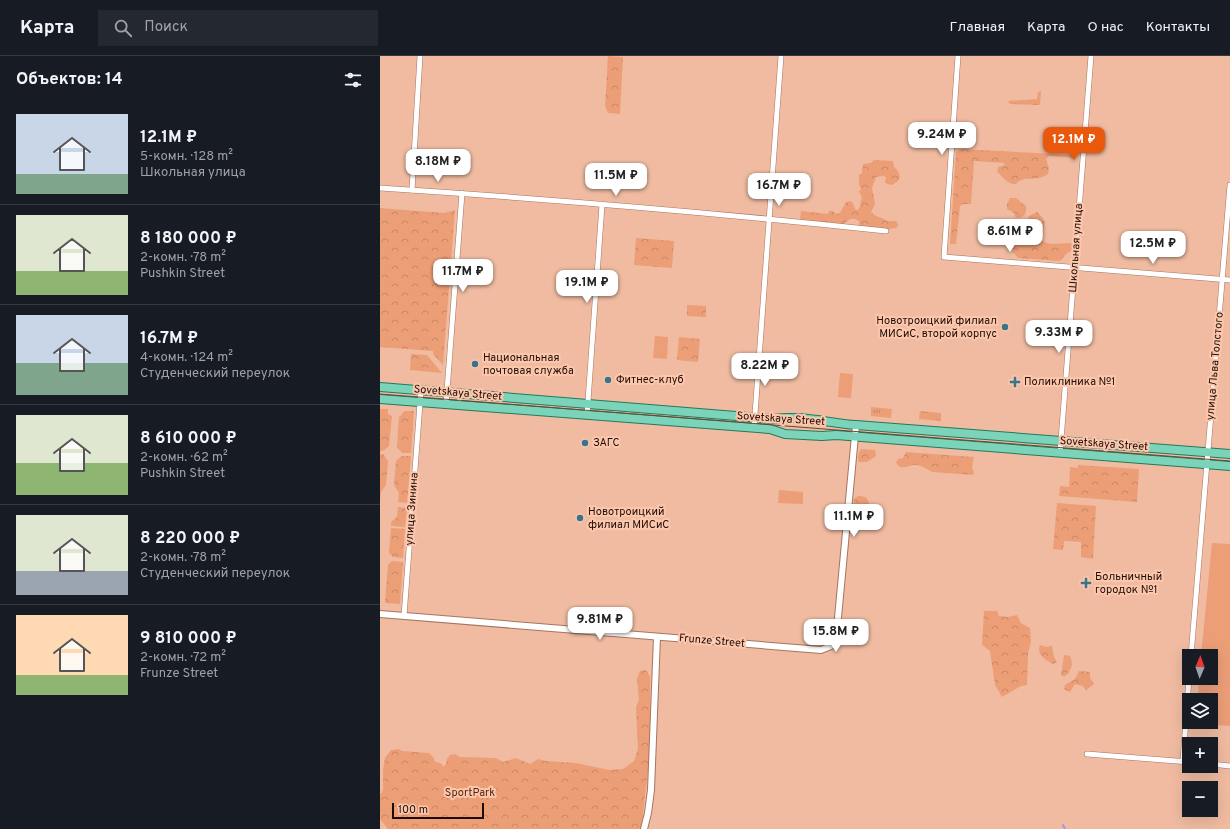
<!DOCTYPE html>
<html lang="ru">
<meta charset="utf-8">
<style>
:root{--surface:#171b24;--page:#242831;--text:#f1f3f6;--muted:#9ea1a6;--line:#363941;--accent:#ea580c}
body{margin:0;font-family:Overpass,sans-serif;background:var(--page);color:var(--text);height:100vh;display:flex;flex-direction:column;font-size:15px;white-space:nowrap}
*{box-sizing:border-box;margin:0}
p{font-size:13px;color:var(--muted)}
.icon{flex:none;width:22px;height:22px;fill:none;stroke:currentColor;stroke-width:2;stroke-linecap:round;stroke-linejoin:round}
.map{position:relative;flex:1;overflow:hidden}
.sheet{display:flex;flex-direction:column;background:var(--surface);width:380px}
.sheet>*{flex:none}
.needle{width:26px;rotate:2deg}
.buttons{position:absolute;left:802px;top:593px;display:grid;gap:8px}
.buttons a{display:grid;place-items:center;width:36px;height:36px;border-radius:0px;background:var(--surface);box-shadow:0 4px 16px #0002;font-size:20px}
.scale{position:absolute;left:12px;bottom:10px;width:92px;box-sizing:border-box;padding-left:4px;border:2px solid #1f0d05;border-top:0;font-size:11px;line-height:14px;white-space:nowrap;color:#1f0d05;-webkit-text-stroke:3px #fdc7ad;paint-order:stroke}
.price{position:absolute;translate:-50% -34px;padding:0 9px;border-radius:8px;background:#fff;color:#222;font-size:13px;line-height:26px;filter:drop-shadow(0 1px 2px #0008)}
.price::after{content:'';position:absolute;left:50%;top:24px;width:12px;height:9px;margin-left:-6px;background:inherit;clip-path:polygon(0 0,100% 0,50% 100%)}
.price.active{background:var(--accent);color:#fff}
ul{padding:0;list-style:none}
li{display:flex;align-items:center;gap:12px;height:100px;padding:0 16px}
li+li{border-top:1px solid var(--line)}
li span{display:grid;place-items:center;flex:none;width:112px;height:80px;border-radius:0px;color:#555}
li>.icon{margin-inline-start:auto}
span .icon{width:48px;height:48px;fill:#fffc;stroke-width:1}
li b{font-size:17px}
h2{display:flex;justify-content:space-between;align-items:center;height:48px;padding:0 16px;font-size:17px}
header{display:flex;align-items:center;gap:24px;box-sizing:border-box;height:56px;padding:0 20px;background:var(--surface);border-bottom:1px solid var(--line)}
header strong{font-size:19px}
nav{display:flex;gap:22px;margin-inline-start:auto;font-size:14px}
.search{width:280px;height:36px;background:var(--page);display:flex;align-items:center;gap:10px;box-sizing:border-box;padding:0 14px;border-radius:0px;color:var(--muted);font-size:15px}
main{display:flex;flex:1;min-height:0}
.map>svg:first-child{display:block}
.grass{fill:url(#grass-tufts)}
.forest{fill:url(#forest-crowns)}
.pitch{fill:#ec9e77}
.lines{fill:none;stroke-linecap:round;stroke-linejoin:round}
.stream{stroke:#a098ef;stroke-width:2}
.minor-casing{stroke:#a6755d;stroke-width:6}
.tertiary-casing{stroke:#a6755d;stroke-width:8}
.primary-casing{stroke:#227a5b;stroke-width:10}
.minor{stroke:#fff;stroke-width:5}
.tertiary{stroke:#fff;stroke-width:6}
.primary{stroke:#7bd3b9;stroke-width:8}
.tram{stroke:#654739;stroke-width:1}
.poi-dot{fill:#39748d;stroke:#fdc7ad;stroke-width:1.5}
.labels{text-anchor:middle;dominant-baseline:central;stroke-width:4;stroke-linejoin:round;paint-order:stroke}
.street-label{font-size:11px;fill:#1f0d05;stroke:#fdc7ad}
.poi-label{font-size:11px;fill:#1f0d05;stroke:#fdc7ad;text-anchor:start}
.park-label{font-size:11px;fill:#542810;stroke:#fdc7ad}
</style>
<header>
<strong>Карта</strong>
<div class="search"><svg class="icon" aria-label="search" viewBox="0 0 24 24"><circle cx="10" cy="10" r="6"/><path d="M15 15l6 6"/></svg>Поиск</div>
<nav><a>Главная</a><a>Карта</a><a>О нас</a><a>Контакты</a></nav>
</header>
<main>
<section class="sheet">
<h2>Объектов: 14<svg class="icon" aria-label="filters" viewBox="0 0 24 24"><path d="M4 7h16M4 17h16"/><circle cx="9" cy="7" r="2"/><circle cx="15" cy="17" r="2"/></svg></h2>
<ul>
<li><span style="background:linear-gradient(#c9d6e8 75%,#7fa58c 0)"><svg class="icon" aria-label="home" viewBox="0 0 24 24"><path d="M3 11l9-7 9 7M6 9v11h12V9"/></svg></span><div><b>12.1M ₽</b><p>5-комн. · 128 m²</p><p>Школьная улица</p></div></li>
<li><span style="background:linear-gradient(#dfe7d0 70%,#8fb573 0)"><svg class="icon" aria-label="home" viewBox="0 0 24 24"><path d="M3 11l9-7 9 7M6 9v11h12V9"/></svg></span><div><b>8 180 000 ₽</b><p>2-комн. · 78 m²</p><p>Pushkin Street</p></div></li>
<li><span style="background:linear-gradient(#c9d6e8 60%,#7fa58c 0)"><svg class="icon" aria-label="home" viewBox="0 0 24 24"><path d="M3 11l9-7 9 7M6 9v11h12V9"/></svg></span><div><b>16.7M ₽</b><p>4-комн. · 124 m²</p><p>Студенческий переулок</p></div></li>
<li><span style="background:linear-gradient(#dfe7d0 60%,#8fb573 0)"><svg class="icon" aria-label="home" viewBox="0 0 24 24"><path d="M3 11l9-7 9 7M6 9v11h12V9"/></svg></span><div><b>8 610 000 ₽</b><p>2-комн. · 62 m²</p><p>Pushkin Street</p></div></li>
<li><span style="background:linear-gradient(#dfe7d0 70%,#9aa5b1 0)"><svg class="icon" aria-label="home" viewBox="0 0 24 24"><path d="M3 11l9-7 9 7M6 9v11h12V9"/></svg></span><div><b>8 220 000 ₽</b><p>2-комн. · 78 m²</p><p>Студенческий переулок</p></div></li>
<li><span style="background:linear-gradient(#ffd9b3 75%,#8fb573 0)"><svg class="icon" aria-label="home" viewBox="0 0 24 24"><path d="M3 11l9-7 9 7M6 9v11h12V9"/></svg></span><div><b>9 810 000 ₽</b><p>2-комн. · 72 m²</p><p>Frunze Street</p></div></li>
</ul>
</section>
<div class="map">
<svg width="850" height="773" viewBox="0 0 850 773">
<defs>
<pattern id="grass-tufts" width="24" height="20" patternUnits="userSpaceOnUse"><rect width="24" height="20" fill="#ec9e77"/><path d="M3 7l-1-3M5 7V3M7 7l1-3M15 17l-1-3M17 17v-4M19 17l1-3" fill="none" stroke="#ca8765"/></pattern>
<pattern id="forest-crowns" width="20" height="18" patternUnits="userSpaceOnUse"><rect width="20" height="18" fill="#ec9e77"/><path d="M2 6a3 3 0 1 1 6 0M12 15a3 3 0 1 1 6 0" fill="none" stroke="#ca8765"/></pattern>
</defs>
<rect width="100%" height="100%" fill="#f0bba1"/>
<g class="grass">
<polygon points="491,351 512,353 511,362 491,360"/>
<polygon points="540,355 561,357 561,365 539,363"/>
</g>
<g class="forest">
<polygon points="228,0 243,1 240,58 228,57 225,50"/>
<polygon points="661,35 660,49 630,48 628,45 657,43 658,36"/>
<path d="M580 93 695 99 696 100 694 102 669 100 666 103 669 112 668 118C655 127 645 118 636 128 627 129 624 121 617 116L618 111 625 109 624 107 594 105 591 148H583L580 150 576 188H570L576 96Z"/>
<path d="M494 104 513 105 514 111 518 115 520 121 518 125 512 129 507 128 505 126 506 121 502 120 496 121 492 132 495 148 491 156C495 161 502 161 507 165H515L517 166 518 170 516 172 510 173 479 170V165C473 161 469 163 464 168L420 164 421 155 448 158 449 155H453L456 158 460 157 466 146 470 145 473 147 475 153 478 154C481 150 480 146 482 141L479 136 481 133 479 129V119L482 117 483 108 491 107Z"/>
<path d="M630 142H636L646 150C647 157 644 163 636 162L633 156 627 153V148Z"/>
<polygon points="0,152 64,157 75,154 63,309 53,298 53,295 0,291"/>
<path d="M657 156 662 161 665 166C663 192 640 174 649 160Z"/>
<path d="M631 166C637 173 638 179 631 186H626C621 180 623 173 627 167Z"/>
<path d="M644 176 647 177 654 183 671 188 691 187 693 192C690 197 688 196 685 199 683 202 682 203 680 205L638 202 633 196C632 190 637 179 644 176Z"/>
<polygon points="256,182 294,185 292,212 254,209"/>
<polygon points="307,249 326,250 326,261 307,260"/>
<polygon points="299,281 320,283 318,306 297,304"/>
<polygon points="31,298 47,299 62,317 30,314"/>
<polygon points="0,353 8,353 8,358 12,360 9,390 3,395 0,395"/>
<polygon points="24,355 34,355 31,397 22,397 17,391 19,361 22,358"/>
<path d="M481 393 495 394 496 400 487 406H479C477 402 478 398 481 393Z"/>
<path d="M526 396 594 401 592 411 594 417 593 419 552 416C547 413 539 408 533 409 528 410 525 412 520 411L516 407 518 403 523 402Z"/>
<polygon points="0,398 3,398 8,405 6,429 1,436 0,444"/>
<polygon points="22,400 31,400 27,447 18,446 19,437 14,429 16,405"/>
<polygon points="698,409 759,413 757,446 679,440 680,430 689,431 690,411 698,412"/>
<path d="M478 440C484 440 489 441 489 449L484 453 479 451 480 458 476 465H472L474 443Z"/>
<polygon points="677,447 716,450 713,503 701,501 701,486 684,485 683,494 673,493"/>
<polygon points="18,451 27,452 25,471 11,470 11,466 17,461"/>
<polygon points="11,472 25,473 23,502 13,501 9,497"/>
<polygon points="12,505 23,506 20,548 5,547 8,509"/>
<polygon points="604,555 617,555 619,560 628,561 637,559 641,567 650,572 651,585 648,598 647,629 641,630 622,641 615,629 610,595 602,589"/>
<path d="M660 589 666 591 672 590 674 601 677 606 673 608C666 604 656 599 660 589Z"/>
<path d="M684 599 690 600C694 609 691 615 684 621L681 619Z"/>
<polygon points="266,614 270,621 270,698 261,773 8,773 0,763 0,739 3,734 3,714 5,702 11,694 19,693 22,695 49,697 54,702 54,705 62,708 63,711 66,708 67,703 70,699 75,698 80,701 116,702 123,706 136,702 150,708 158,703 166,705 196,707 229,714 243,713 254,705 258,693 256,651 259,644 257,623 260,615"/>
<polygon points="699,615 710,616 710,622 714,628 706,634 703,630 695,628 690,636 684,633 685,629 695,623"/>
</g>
<g class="pitch">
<polygon points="275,280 288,281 287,303 273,302"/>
<polygon points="460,317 473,318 471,342 458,341"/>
<polygon points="399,434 423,436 423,448 398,447"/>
<polygon points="832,487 850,488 850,670 816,668 816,666 831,666 831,644 818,644 819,622 831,622 831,600 821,600"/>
</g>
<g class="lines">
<polyline class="stream" points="683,769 685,773"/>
<g class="minor-casing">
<g id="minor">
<polyline points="578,0 564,201 850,224"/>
<path d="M0 132C169 143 338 157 506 175"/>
<polyline points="32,134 40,0"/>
<polyline points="66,348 82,137"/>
<polyline points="207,359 222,149"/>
<polyline points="374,372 401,0"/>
<polyline points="680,397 711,0"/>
<polyline points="24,560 41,334"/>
<polyline points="811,600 850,129"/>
<polyline points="707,698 809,706"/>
<polyline points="803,705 809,622"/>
<polyline points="831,708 850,710"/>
</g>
</g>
<g class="tertiary-casing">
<g id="tertiary">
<polyline points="0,558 441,594 451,590 456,583 476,369"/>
<polyline points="264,773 268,757 271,734 277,581"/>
</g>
</g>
<g class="primary-casing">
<g id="primary">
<path d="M0 331 394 363C422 359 448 367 476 369L850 398"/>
<polyline points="0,343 390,373 405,378 442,380 456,379 850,410"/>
</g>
</g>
<use href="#minor" class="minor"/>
<use href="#tertiary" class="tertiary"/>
<use href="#primary" class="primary"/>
<polyline class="tram" points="0,338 850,405"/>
</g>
<g class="poi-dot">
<circle cx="625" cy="271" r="4"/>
<circle cx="95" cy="308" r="4"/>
<circle cx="228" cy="324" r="4"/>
<path d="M633 320h4v4h4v4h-4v4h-4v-4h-4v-4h4z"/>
<circle cx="205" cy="387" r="4"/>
<circle cx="200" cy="462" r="4"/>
<path d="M704 521h4v4h4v4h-4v4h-4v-4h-4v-4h4z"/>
</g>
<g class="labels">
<g class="street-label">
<text transform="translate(696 192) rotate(-86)">Школьная улица</text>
<text transform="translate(835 310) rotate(-85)">улица Льва Толстого</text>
<text transform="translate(78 337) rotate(5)">Sovetskaya Street</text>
<text transform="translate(401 363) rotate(4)">Sovetskaya Street</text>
<text transform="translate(724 388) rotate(4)">Sovetskaya Street</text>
<text transform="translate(32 453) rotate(-86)">улица Зинина</text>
<text transform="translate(332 585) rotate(5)">Frunze Street</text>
</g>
<g class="poi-label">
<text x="617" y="265" text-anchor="end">Новотроицкий филиал<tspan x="617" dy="13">МИСиС, второй корпус</tspan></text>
<text x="103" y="302">Национальная<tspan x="103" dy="13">почтовая служба</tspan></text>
<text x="236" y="324">Фитнес-клуб</text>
<text x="644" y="326">Поликлиника №1</text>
<text x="213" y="387">ЗАГС</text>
<text x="208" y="456">Новотроицкий<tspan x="208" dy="13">филиал МИСиС</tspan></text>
<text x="715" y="521">Больничный<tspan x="715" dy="13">городок №1</tspan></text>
</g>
<g class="park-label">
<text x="90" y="737">SportPark</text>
</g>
</g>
</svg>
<div class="buttons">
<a><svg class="needle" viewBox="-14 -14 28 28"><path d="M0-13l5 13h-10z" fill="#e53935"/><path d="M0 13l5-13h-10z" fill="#9ea1a6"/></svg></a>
<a><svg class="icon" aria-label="layers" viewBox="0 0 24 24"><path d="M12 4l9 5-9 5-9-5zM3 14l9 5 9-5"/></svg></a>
<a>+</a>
<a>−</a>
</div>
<div class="scale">100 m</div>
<b class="price" style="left:562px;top:100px">9.24M ₽</b>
<b class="price active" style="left:694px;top:105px">12.1M ₽</b>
<b class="price" style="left:58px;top:127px">8.18M ₽</b>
<b class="price" style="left:236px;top:141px">11.5M ₽</b>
<b class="price" style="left:399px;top:151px">16.7M ₽</b>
<b class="price" style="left:630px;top:197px">8.61M ₽</b>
<b class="price" style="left:773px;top:209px">12.5M ₽</b>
<b class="price" style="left:83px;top:237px">11.7M ₽</b>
<b class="price" style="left:207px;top:248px">19.1M ₽</b>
<b class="price" style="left:679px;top:298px">9.33M ₽</b>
<b class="price" style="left:385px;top:331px">8.22M ₽</b>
<b class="price" style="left:474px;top:482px">11.1M ₽</b>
<b class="price" style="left:220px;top:585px">9.81M ₽</b>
<b class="price" style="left:456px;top:597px">15.8M ₽</b>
</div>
</main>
